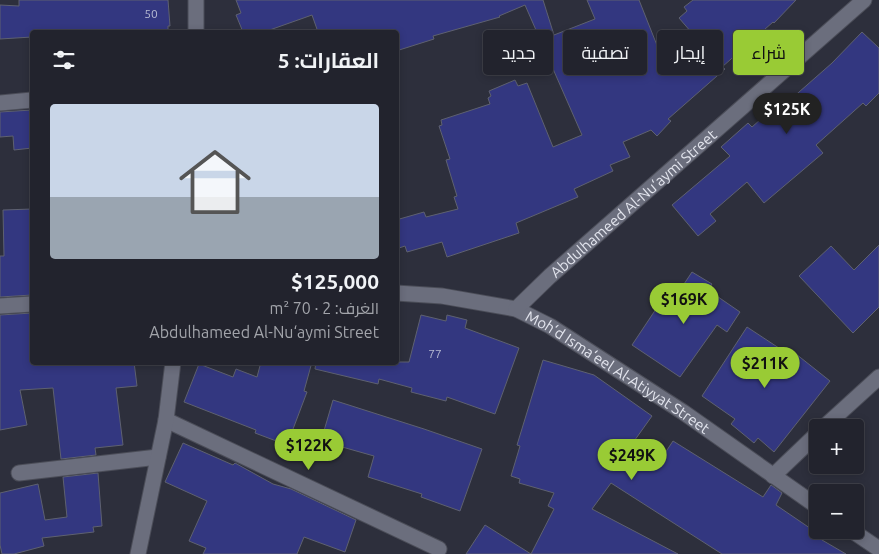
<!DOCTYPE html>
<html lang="ar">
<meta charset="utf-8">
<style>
:root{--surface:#22232d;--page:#2e2f39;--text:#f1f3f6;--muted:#a2a4aa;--line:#3f4049;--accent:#99cb35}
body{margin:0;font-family:Ubuntu,Cairo,sans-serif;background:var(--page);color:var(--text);direction:rtl;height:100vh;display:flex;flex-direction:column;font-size:19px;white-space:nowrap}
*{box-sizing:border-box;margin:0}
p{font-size:16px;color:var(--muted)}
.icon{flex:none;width:28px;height:28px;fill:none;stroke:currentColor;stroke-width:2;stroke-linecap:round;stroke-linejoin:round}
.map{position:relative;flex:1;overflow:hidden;direction:ltr}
.sheet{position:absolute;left:30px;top:30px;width:369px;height:335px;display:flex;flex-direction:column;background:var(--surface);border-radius:5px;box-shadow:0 2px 8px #0003,0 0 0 1px var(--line);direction:rtl}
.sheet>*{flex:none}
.guide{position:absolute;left:414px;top:30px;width:390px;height:45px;direction:rtl;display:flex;gap:10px}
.tools{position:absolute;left:809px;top:419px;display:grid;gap:10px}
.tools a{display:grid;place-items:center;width:55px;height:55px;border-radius:5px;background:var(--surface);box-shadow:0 2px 8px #0003,0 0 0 1px var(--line);font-size:25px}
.price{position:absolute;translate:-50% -42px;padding:0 11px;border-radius:18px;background:var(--accent);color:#111;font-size:16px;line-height:32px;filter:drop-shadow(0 1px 2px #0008)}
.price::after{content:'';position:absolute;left:50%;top:30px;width:15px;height:11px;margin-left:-8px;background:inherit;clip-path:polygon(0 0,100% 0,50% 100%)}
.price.active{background:#222;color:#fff}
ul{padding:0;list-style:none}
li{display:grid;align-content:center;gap:10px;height:265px;padding:0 20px}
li+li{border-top:1px solid var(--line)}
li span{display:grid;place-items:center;height:155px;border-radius:5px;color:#555}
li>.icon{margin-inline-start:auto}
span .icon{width:90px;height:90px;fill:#fffc;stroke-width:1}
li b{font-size:21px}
h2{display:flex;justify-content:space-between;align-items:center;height:60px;padding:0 20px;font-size:21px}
.tag{padding:0 18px;border-radius:5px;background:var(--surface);box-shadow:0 2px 8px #0003,0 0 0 1px var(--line);font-size:18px;line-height:45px}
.tag.active{background:var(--accent);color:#111}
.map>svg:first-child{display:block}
.building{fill:#333780;stroke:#5e6170}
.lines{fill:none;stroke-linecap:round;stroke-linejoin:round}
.street-casing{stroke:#4b4d58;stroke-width:17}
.street{stroke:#6b6e7d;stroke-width:15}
.labels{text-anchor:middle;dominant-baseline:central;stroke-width:4;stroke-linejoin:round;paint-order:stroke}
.number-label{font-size:12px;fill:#b7bad2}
.street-label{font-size:15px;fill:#e3e5ee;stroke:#2d2f3c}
</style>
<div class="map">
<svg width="879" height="554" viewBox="0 0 879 554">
<rect width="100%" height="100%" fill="#2d2f3c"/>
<g class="building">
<polygon points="19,0 168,0 170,26 168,26 168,32 32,32 32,37 0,39 0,5 19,6"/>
<polygon points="236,0 543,0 554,35 595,19 587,0 639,0 666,68 698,40 679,18 687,11 684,7 693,0 796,0 774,23 773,22 722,67 725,69 668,119 671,121 657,136 651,130 623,142 630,157 610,165 613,171 574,189 578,197 516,223 519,233 447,257 442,242 407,252 405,246 396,249 396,220 424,212 426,217 458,209 454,197 457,196 446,160 450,159 439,126 442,125 441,120 490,104 488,98 491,96 489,91 515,80 518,86 527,83 553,147 582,135 525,5 499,16 500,17 433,36 434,39 396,51 396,32 318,32 312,15 264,32 243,32 236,15 241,13"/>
<polygon points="862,32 879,48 879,93 866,106 863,103 816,145 823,153 764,203 747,182 710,214 716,221 698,236 672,205 730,156 721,147 748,123 752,127 779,103 782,107 832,63"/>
<polygon points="32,110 32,148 14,150 13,136 0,137 0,112"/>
<polygon points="32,209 32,295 0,297 0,256 4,256 3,210"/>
<polygon points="879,245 879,307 853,333 799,276 831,246 854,270"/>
<polygon points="692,272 712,284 708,290 740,312 727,332 717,325 680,377 632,345 664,297 672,302"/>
<polygon points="32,313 32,362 65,362 65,365 86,362 134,362 137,386 116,388 123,445 95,448 96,455 61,459 53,388 20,390 27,425 0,430 0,315"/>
<polygon points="421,315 446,321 447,315 467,320 465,328 519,348 495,414 447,397 446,401 411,392 412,388 379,379 378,384 315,369 316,362 409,362"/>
<polygon points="747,327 788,354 791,350 830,381 774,452 758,438 754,443 731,424 735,419 702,396"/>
<polygon points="543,360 594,375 652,416 632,444 659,462 673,441 763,497 771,485 782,493 776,505 823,537 822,540 846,554 722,554 611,483 592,509 678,554 466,554 485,525 531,554 554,509 548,506 554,493 519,483 520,479 511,476 520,446 517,445"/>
<polygon points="261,362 312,362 304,391 307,392 287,445 255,433 256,430 184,402 199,364 233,377 236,369 257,377"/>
<polygon points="333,400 424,429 482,449 460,511 421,497 422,494 368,477 374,456 321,441"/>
<polygon points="183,443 233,465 235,463 273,484 291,489 356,520 345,552 304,537 297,554 203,554 206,548 189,541 207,501 165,482"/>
<polygon points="98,473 102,526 93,527 94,532 42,538 44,546 14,554 2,554 0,545 0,493 38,484 45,520 67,517 63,477"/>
</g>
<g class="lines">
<g class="street-casing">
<g id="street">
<polyline points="196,0 196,32"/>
<polyline points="0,103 32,100"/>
<path id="s1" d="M396 293 442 296 516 309 550 326 683 412 818 507"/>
<polyline points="0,306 32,304"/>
<path id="s2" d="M516 309 550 276 864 0"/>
<polyline points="166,420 439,549"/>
<polyline points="823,428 879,377"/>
<polyline points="19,473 158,457"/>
<polyline points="773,476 818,433"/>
<polyline points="851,530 879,549"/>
<polyline points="138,554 166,420 173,362"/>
</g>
</g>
<use href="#street" class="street"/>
</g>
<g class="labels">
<g class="number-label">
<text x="151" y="13">50</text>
<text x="435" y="353">77</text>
</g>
<g class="street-label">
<text stroke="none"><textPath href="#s2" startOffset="158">Abdulhameed Al-Nu‘aymi Street</textPath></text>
<text stroke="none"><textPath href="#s1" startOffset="241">Moh‘d Isma‘eel Al-Atiyyat Street</textPath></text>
</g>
</g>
</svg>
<div class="tools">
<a>+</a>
<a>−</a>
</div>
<b class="price active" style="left:787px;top:135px">$125K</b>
<b class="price" style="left:684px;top:325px">$169K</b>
<b class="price" style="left:765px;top:389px">$211K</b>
<b class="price" style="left:309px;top:471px">$122K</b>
<b class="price" style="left:632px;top:481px">$249K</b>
<div class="guide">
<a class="tag active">شراء</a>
<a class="tag">إيجار</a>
<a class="tag">تصفية</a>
<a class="tag">جديد</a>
</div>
<section class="sheet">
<h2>العقارات: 5<svg class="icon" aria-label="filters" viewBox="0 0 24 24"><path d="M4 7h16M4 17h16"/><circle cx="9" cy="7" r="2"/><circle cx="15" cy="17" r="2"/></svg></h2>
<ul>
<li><span style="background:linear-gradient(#c9d6e8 60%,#9aa5b1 0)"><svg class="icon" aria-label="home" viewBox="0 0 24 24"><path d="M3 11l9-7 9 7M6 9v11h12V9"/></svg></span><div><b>$125,000</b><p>الغرف: 2 · 70 m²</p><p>Abdulhameed Al-Nu‘aymi Street</p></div></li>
</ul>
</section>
</div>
